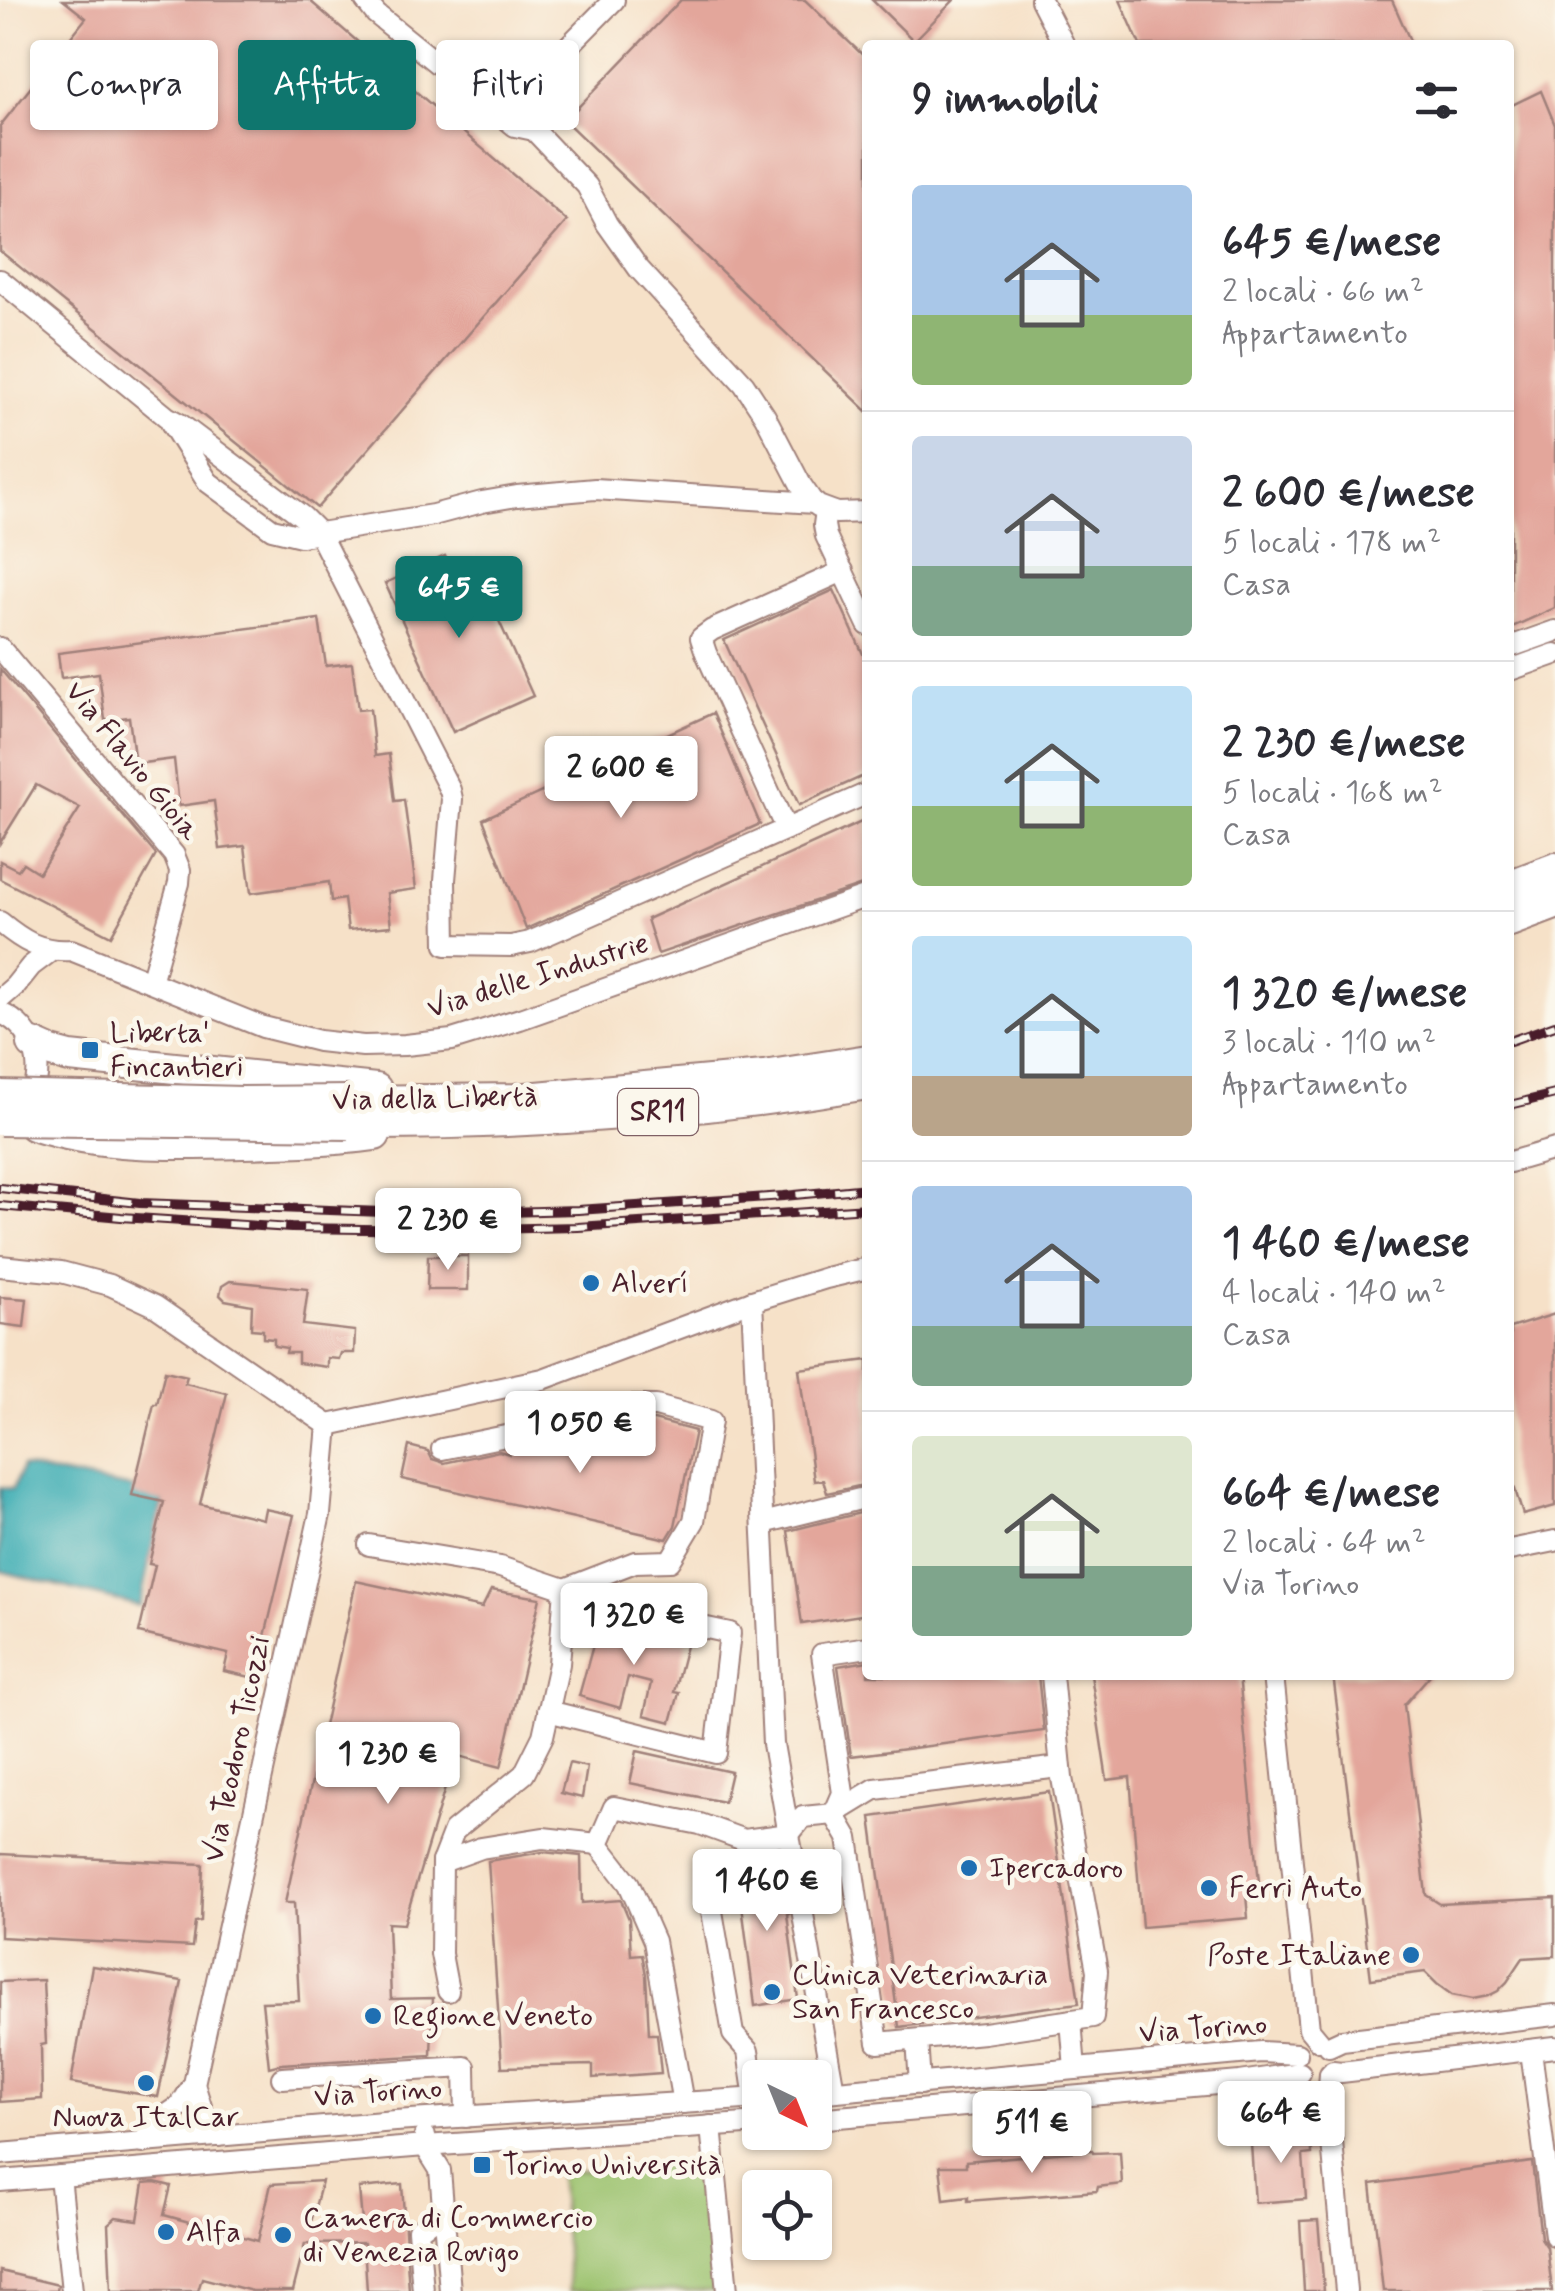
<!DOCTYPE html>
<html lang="it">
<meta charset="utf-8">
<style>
:root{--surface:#fff;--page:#f7f7f7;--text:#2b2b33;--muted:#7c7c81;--line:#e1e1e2;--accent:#0f766e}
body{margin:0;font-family:Mynerve,sans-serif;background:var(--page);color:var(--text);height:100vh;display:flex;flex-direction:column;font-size:38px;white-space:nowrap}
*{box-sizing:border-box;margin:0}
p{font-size:32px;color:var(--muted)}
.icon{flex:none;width:55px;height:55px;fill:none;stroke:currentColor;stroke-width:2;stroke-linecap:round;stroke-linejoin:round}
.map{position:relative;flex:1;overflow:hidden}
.sheet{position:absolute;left:862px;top:40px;width:652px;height:1640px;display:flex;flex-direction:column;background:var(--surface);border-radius:10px;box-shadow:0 2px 8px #0004}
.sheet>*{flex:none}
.banner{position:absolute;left:30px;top:40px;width:682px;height:90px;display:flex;gap:20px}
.needle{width:65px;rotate:137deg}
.tools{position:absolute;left:742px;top:2060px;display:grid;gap:20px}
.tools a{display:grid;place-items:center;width:90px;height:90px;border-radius:10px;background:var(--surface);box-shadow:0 2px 8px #0004;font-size:50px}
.price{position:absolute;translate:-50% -85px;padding:0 22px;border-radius:10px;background:#fff;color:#222;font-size:32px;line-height:65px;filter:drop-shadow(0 2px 5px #0008)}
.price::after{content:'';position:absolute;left:50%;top:60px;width:30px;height:22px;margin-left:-15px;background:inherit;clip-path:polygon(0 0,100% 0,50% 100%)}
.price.current{background:var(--accent);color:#fff}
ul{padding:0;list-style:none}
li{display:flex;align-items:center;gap:30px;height:250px;padding:0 50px}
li+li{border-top:2px solid var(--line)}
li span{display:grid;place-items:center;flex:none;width:280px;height:200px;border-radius:10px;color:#555}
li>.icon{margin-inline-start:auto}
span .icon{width:120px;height:120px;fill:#fffc;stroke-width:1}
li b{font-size:42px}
h2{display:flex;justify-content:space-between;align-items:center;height:120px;padding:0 50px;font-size:42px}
.chip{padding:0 35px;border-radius:10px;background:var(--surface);box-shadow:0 2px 8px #0004;font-size:35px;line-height:90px}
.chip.current{background:var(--accent);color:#fff}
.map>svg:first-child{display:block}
.green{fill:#9ac16c;stroke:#72704c;stroke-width:2.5}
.water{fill:#39abb2;stroke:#42656e;stroke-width:2.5}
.building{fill:#e3a69b}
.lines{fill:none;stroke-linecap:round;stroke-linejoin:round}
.minor-casing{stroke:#a0807a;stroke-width:24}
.highway-casing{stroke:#a0807a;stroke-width:34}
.minor{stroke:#fff;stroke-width:20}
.highway{stroke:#fff;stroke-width:30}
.rail-casing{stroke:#4a1f2b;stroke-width:10}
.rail{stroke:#fbf7ec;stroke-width:6;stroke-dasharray:19;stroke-linecap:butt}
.highway-bridge-casing{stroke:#a0807a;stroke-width:34;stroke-linecap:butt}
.highway-bridge{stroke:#fff;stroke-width:30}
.poi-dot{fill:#1f6fb2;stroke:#fbf7ec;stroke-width:4}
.labels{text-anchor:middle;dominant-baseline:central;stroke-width:9;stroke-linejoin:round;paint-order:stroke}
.shield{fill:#fbf7ec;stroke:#7f6065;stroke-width:2.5}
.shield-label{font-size:28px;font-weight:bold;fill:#4a1f2b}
.street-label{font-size:30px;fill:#4a1f2b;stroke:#fbf7ec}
.poi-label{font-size:30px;fill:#4a1f2b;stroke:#fbf7ec;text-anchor:start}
</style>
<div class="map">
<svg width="1555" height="2291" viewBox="0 0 1555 2291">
<rect width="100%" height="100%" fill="#fbf7ec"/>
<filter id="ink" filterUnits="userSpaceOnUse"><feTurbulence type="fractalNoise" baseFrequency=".01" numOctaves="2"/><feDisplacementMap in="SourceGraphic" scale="20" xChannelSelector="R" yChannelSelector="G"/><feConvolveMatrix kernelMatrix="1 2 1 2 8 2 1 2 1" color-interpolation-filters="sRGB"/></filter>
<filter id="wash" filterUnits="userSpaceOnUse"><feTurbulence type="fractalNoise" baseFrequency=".0048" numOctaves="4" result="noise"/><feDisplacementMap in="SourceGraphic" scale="40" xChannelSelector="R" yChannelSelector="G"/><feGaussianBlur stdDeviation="2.25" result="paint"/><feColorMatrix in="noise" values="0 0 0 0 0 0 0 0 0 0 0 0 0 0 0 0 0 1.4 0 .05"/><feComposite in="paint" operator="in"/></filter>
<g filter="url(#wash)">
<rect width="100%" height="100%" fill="#f6e1c8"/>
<polygon class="green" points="703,2163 715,2291 569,2291 559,2173"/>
<polygon class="water" points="22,1467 164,1494 140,1606 0,1571 0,1487 13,1489"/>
<g id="blocks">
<g class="building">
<polygon points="63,0 309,0 567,221 317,508 0,251 0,126 86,18"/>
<polygon points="681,0 805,0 868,60 868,412 565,121"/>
<polygon points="872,0 954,0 914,41"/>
<polygon points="1120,0 1392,0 1412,45 1140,45"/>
<polygon points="1541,91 1555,125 1555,608 1510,628 1510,106"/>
<polygon points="445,556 451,568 471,559 533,696 453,732 385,583"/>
<polygon points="834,590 868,665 868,774 799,805 724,640"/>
<polygon points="319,619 326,666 352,663 358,710 370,709 375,756 389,754 395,801 404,800 416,889 387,893 391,926 348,930 344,899 331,901 329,882 251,893 245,846 220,849 214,801 179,806 174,759 135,764 129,717 105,720 99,673 61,678 58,653"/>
<polygon points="0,669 156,855 111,936 0,879 0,861 18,870 23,863 39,873 80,808 36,785 0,843"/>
<polygon points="713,713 760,824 526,929 483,819"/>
<polygon points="868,819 868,883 658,954 647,919"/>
<polygon points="428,1256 468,1256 468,1290 427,1290"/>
<polygon points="230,1281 308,1289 303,1325 355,1331 354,1353 341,1353 339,1359 327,1358 327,1367 298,1363 298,1353 286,1353 287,1348 274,1346 274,1339 263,1338 263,1330 251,1329 252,1305 225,1300 220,1295 222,1286"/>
<polygon points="0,1297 27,1299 24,1327 0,1324"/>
<polygon points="1555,1314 1555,1506 1523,1515 1510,1473 1510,1328"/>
<polygon points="868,1360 868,1484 827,1493 823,1480 814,1481 799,1369"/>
<polygon points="165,1371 187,1376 185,1383 227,1393 200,1504 263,1519 265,1509 294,1515 255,1678 224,1671 228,1654 139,1633 155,1565 149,1564 164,1502 132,1495 154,1404 157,1404"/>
<polygon points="627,1420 654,1420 695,1431 675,1526 667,1539 402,1479 409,1446 428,1451 432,1459 444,1463 499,1451 509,1454 510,1449 533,1444 560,1451 563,1438 601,1429 616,1432 618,1423"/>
<polygon points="868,1511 868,1614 802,1624 788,1531"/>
<polygon points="356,1581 482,1608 491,1590 540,1598 501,1767 455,1755 404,1924 388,1923 391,1999 433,1998 431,2055 281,2064 269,2067 262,2002 299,2001 294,1903 285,1903"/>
<polygon points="600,1620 687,1642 674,1692 679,1693 671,1722 644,1715 651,1683 628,1677 620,1708 579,1696"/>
<polygon points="868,1661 868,1675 1038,1675 1044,1731 851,1756 838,1666"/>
<polygon points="1091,1675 1239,1675 1260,1893 1246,1895 1248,1918 1142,1927 1130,1777 1107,1780"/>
<polygon points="1333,1675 1430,1675 1404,1705 1426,1895 1440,1904 1555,1898 1555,1956 1523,1958 1507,1982 1498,1991 1488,1996 1473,1999 1452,1995 1437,1984 1425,1972 1371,1979"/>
<polygon points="637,1751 731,1772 724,1802 630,1783"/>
<polygon points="569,1763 587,1767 582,1798 561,1793"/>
<polygon points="1049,1792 1079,2003 899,2027 871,1817"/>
<polygon points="543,1852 581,1856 582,1903 621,1900 629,1919 631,1955 642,1954 646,1975 649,2034 657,2034 661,2073 593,2078 593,2065 502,2067 488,1861"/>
<polygon points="0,1854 203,1864 201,1921 195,1922 192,1947 0,1937"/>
<polygon points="736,1859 781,1871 789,1913 787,1914 798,1999 755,2006"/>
<polygon points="92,1966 182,1981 158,2097 71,2083"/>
<polygon points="43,1980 46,2044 41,2045 42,2099 0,2102 0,1982"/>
<polygon points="1311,2130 1312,2154 1303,2155 1306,2199 1255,2203 1251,2144 1262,2140 1274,2133"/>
<polygon points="1092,2150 1093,2153 1120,2152 1122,2184 1098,2187 1097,2191 968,2201 968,2197 944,2200 940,2166 966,2166 966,2161"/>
<polygon points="1532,2162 1541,2238 1547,2247 1552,2291 1383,2291 1371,2184"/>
<polygon points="322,2181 310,2226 362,2222 359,2188 402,2184 409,2291 367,2291 364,2243 305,2244 293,2291 252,2291 202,2278 198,2291 111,2291 108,2224 116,2217 138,2220 144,2183 155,2182 171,2186 164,2215 258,2241 271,2184"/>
<polygon points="1318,2220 1324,2291 1304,2291 1300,2221"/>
<polygon points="0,2271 58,2285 57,2291 0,2291"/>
</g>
</g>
</g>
<g filter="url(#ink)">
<use href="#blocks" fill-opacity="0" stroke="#a0807a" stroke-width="2.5"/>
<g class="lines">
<g class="minor-casing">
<g id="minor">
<polyline points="365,0 376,14 515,126 534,130"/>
<polyline points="614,0 549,66 533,87 527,102 534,130 587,186 607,224 639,269 744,384 765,416 801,485 812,501 818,506 837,513 868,512"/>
<polyline points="1041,0 1064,45"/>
<polyline points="0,280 167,417 180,424 303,517 319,533 450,790 452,799 445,880 446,945 511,946 530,942 868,793"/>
<polyline points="171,423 208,482 272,529 301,536 433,515 482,502 517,496 595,489 815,503"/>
<polyline points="826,510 824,525 826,536 868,625"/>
<polyline points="1510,647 1555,631"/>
<polyline points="0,648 174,855 180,870 179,883 151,982"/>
<polyline points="1510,670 1555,654"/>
<polyline points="786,829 706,653 701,638 712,630 843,571"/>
<polyline points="1510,880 1555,863"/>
<path d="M0 922C23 941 40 952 71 950L263 1027 319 1041 363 1046 405 1045 452 1040 520 1019 868 896"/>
<polyline points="0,999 15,986 31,966 51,951"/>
<path d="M0 1013C37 1027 49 1075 25 1106"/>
<polyline points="1510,1162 1555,1149"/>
<polyline points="0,1266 61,1272 110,1285 155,1306 328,1425 543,1379 752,1301 826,1278 868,1268"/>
<polyline points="752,1301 773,1744 834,2091"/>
<polyline points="442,1449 584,1420 625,1406 656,1406 711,1421 694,1521 670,1561 635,1562 565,1589"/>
<polyline points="763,1523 868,1497"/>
<polyline points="369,1545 500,1567 565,1589 559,1664 543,1736 524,1774 454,1831 442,1862"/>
<polyline points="1510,1550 1555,1541"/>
<polyline points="1273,1675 1309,2029 1319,2041"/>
<polyline points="548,1711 716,1753 730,1633 628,1611"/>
<polyline points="834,1814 848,1838 878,2043 984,2033 1093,2017 1097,1971 1062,1778 1052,1675"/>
<polyline points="834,1814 843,1793 822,1654 868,1647"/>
<polyline points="708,1888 733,2034 748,2051 755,2099"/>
<polyline points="448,1991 441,1954 442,1862 481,1848 543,1838 598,1844"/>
<polyline points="1071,2020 1075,2069"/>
<polyline points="917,2040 920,2084"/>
<polyline points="1329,2046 1342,2040 1555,2015"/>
<polyline points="1531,2051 1555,2236"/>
<polyline points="1333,2071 1341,2072 1555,2047"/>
<polyline points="1330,2074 1328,2099 1346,2291"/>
<polyline points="282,2078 465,2067 466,2117"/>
<polyline points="194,2084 204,2116 218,2136"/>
<polyline points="815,2093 1261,2052 1297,2054"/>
<polyline points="683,2103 654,1941 629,1884 598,1844 614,1807 700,1824 744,1840 789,1834 803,1817 834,1814 875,1789 1060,1767"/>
<polyline points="815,2119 1240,2082 1300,2073"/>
<polyline points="711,2126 727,2291"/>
<polyline points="425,2136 425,2146 440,2170 450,2291"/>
<polyline points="143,2143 155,2123 180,2106 194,2084 320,1514 328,1425"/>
<polyline points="0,2154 395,2121 760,2098"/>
<polyline points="60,2176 72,2291"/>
<polyline points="0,2181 425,2146 760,2123"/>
<polyline points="423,2291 418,2230 443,2212"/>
</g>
</g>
<g class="highway-casing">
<g id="highway">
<polyline points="1510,895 1555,880"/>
<polyline points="1510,921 1555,904"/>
<polyline points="33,1044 51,1052 70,1057 376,1089"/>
<polyline points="349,1101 515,1099 764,1076 868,1060"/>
<path d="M349 1124C523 1125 695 1113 868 1084"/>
<path d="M33 1125C100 1147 173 1145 242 1143 287 1142 331 1141 375 1135"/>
</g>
</g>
<use href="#minor" class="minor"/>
<use href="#highway" class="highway"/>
<g class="rail-casing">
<g id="rail">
<polyline points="1510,1041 1555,1025"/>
<polyline points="1510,1105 1555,1094"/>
<polyline points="0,1188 140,1203 436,1214 578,1210 784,1196 868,1188"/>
<polyline points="0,1206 121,1217 291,1228 434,1230 578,1227 868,1208"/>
</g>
</g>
<use href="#rail" class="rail"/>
<g class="highway-bridge-casing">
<g id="highway-bridge">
<polyline points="0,1096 243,1102 349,1101"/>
<polyline points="0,1120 349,1124"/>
</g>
</g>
<use href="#highway-bridge" class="highway-bridge"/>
</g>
</g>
<g class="poi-dot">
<rect x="80" y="1040" width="20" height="20" rx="5"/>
<circle cx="591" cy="1283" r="10"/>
<circle cx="969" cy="1868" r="10"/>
<circle cx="1209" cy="1888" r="10"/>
<circle cx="1411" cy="1955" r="10"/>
<circle cx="772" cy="1992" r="10"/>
<circle cx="373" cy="2016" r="10"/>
<circle cx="146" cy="2083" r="10"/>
<rect x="472" y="2155" width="20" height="20" rx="5"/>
<circle cx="166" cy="2232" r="10"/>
<circle cx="283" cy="2235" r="10"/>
</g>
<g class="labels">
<rect class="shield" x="618" y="1089" width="80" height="46" rx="8"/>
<g class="shield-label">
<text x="658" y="1112">SR11</text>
</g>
<g class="street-label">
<text transform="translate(132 761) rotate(51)">Via Flavio Gioia</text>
<text transform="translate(538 976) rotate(-17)">Via delle Industrie</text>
<text transform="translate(435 1099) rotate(-1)">Via della Libertà</text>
<text transform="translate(237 1749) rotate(-78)">Via Teodoro Ticozzi</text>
<text transform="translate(1203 2029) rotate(-4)">Via Torino</text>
<text transform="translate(378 2093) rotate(-4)">Via Torino</text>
</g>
<g class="poi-label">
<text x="110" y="1033">Liberta'<tspan x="110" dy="34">Fincantieri</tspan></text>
<text x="611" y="1283">Alverí</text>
<text x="989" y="1868">Ipercadoro</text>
<text x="1229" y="1888">Ferri Auto</text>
<text x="1391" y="1955" text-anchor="end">Poste Italiane</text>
<text x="792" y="1975">Clinica Veterinaria<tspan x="792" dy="34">San Francesco</tspan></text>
<text x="393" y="2016">Regione Veneto</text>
<text x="146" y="2117" text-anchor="middle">Nuova ItalCar</text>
<text x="502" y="2165">Torino Università</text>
<text x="303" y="2218">Camera di Commercio<tspan x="303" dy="34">di Venezia Rovigo</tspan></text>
<text x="186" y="2232">Alfa</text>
</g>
</g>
</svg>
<div class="tools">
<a><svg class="needle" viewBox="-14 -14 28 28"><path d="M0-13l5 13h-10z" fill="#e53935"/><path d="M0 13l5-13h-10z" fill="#7c7c81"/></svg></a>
<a><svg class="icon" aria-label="locate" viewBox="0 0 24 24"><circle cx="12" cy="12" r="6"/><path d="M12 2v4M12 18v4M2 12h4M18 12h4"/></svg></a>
</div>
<b class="price current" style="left:459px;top:641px">645 €</b>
<b class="price" style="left:621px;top:821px">2 600 €</b>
<b class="price" style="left:448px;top:1273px">2 230 €</b>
<b class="price" style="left:580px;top:1476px">1 050 €</b>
<b class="price" style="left:634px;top:1668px">1 320 €</b>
<b class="price" style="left:388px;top:1807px">1 230 €</b>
<b class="price" style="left:767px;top:1934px">1 460 €</b>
<b class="price" style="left:1281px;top:2166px">664 €</b>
<b class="price" style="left:1032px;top:2176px">511 €</b>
<div class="banner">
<a class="chip">Compra</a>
<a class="chip current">Affitta</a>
<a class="chip">Filtri</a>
</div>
<section class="sheet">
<h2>9 immobili<svg class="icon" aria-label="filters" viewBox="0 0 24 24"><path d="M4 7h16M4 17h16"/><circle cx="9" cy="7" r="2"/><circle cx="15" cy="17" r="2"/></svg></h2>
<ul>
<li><span style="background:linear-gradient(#a9c7e8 65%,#8fb573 0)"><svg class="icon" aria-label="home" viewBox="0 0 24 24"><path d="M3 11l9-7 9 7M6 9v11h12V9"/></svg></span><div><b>645 €/mese</b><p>2 locali · 66 m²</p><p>Appartamento</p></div></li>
<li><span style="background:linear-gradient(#c9d6e8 65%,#7fa58c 0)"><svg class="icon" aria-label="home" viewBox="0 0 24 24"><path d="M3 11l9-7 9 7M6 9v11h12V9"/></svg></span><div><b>2 600 €/mese</b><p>5 locali · 178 m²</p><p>Casa</p></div></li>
<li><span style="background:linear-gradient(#bfe0f5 60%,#8fb573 0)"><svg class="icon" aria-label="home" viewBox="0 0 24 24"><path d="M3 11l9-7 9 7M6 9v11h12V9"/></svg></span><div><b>2 230 €/mese</b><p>5 locali · 168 m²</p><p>Casa</p></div></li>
<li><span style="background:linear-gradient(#bfe0f5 70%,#b9a48a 0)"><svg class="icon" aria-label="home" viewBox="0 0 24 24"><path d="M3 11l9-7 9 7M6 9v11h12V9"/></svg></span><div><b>1 320 €/mese</b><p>3 locali · 110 m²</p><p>Appartamento</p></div></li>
<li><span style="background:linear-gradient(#a9c7e8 70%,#7fa58c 0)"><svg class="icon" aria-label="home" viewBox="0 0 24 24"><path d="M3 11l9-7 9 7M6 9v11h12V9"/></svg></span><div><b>1 460 €/mese</b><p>4 locali · 140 m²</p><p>Casa</p></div></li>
<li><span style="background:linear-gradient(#dfe7d0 65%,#7fa58c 0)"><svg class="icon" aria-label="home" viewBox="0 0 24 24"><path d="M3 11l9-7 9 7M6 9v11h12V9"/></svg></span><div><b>664 €/mese</b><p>2 locali · 64 m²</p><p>Via Torino</p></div></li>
</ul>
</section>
</div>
